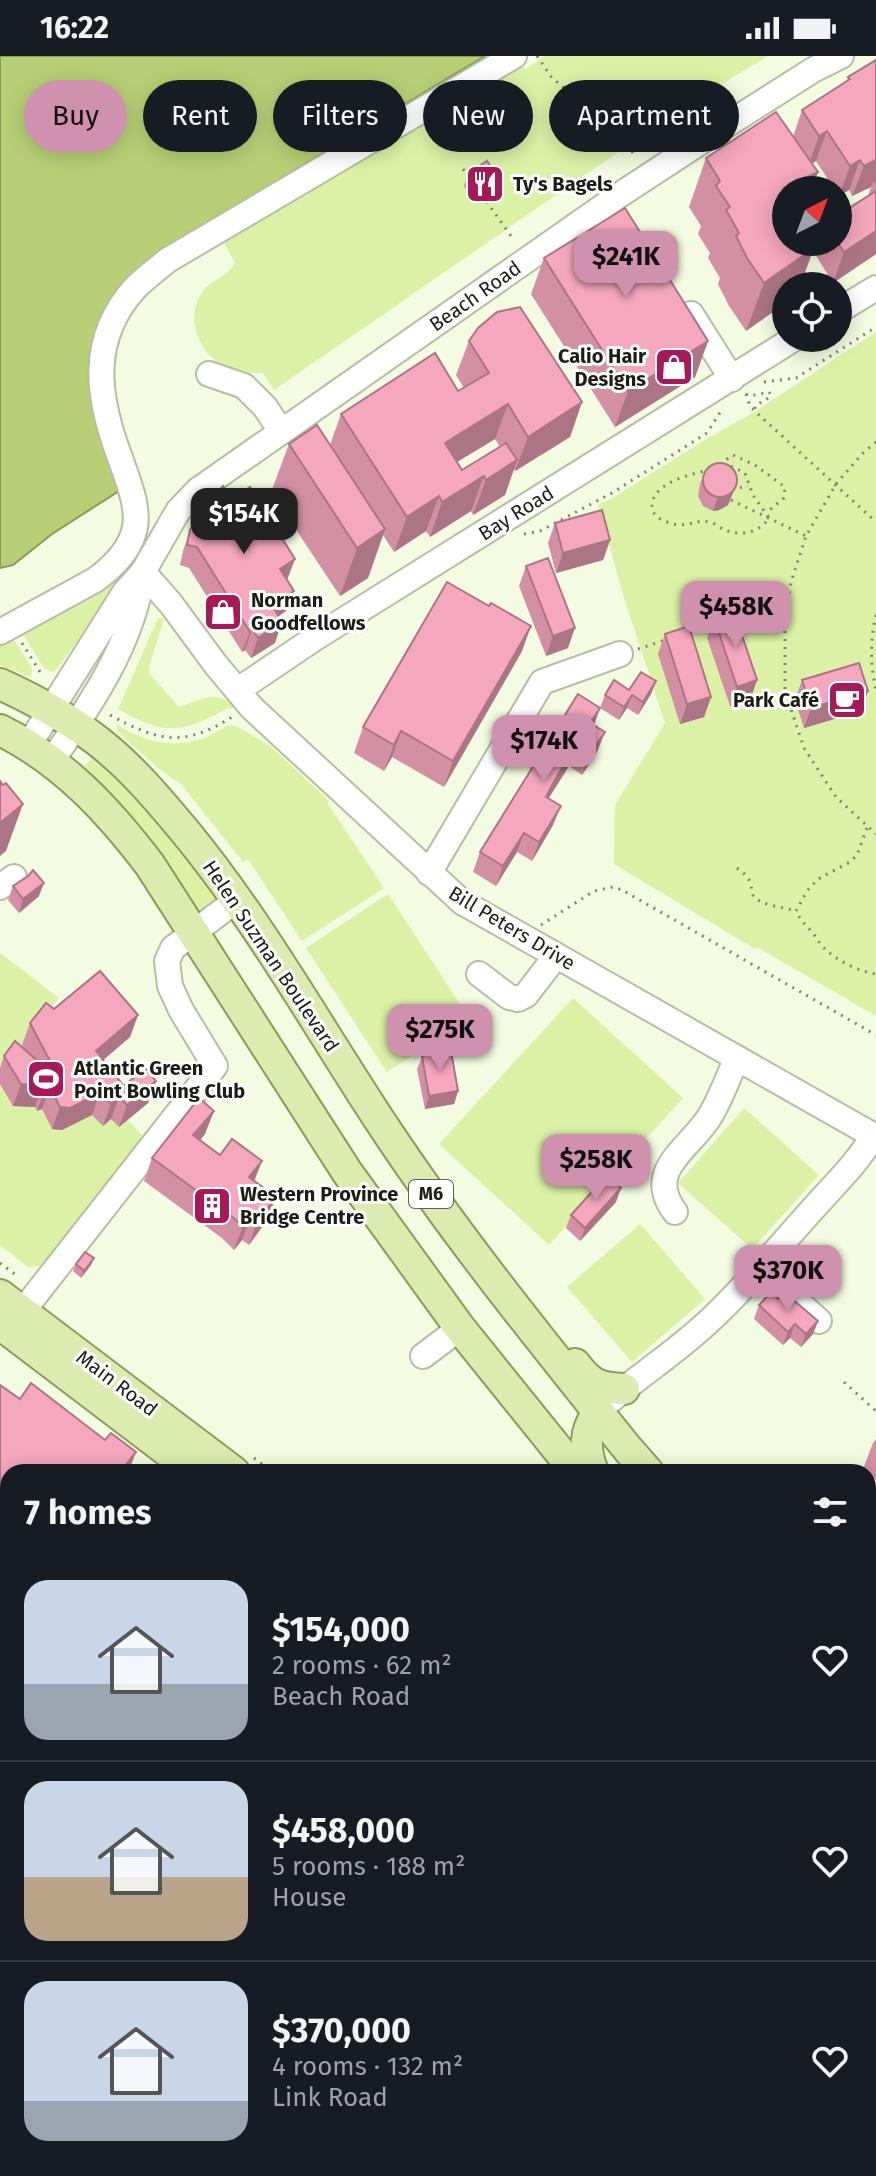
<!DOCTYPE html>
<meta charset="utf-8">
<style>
:root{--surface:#171b24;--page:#20242c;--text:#f1f3f6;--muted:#9ea1a6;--line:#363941;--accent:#d091af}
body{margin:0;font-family:"Fira Sans",sans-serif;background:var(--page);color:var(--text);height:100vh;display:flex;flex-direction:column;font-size:30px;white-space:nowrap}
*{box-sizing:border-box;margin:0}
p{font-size:26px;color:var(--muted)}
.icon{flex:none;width:44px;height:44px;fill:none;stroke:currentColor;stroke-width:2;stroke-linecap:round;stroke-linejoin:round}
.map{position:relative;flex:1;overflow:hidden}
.side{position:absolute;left:0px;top:1408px;width:876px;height:712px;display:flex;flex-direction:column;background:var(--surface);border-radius:24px 24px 0 0;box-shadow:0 4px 20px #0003}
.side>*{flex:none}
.banner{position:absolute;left:24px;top:24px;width:828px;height:72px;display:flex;gap:16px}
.needle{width:52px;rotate:42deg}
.buttons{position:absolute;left:772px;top:120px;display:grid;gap:16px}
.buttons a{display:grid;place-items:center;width:80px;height:80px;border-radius:50%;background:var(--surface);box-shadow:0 4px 20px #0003;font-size:40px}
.price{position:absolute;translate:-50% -68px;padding:0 18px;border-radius:16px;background:var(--accent);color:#111;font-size:26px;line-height:52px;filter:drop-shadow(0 2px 4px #0008)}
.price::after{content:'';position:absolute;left:50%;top:48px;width:24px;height:18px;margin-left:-12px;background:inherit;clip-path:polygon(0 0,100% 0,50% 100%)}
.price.current{background:#222;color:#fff}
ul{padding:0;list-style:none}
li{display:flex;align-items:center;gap:24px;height:200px;padding:0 24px}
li+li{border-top:2px solid var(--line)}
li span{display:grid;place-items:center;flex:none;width:224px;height:160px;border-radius:24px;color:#555}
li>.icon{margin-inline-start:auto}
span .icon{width:96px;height:96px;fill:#fffc;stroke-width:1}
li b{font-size:34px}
h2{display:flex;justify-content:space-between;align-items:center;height:96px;padding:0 24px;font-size:34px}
.tag{padding:0 28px;border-radius:36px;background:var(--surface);box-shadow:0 4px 20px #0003;font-size:28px;line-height:72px}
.tag.current{background:var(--accent);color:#111}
.status{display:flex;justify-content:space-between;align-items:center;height:56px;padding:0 40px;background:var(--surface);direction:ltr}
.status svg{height:22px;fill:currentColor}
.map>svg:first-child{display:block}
.green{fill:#dbf2a6}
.water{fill:#b7d075;stroke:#889b58;stroke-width:2}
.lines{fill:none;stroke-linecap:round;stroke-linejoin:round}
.minor-casing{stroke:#b5bea3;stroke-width:28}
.major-casing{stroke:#8a9c58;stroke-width:34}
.path{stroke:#7e8471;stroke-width:3;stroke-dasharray:2 6;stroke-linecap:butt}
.minor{stroke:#fff;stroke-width:24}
.major{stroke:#dcecb0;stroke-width:30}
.wall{fill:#d390a3;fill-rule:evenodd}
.shaded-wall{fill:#ac7585}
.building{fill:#f5a7be;stroke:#ac7585;stroke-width:2}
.labels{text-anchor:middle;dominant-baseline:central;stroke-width:6;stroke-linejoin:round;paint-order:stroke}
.shield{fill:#fff;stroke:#5f625a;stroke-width:2}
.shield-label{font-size:18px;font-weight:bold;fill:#1b1e14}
.poi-label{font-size:20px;font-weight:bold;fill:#1b1e14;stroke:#fff;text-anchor:start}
.street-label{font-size:20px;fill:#1b1e14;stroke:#fff}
</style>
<div class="status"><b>16:22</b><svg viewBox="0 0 49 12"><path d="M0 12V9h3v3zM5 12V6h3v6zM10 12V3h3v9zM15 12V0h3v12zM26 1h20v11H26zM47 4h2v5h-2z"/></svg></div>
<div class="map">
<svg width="876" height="2120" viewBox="0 0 876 2120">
<rect width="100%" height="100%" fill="#f3fce0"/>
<g class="green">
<path d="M544 0H768L685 50 274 334 263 317C250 317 236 317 225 311 198 297 184 261 203 235 211 224 227 221 235 207L224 187 520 9 526 13Z"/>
<polygon points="876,276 876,960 757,891 755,893 614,808 615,749 665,667 624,542 598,449 614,441 708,382 751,358"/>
<polygon points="121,516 95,561 56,614 53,616 43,611 21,575"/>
<path d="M158 562 164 563 149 611V617L179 651C202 643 217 633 238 652L237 653 233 651 231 653 228 652C182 678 164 680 118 653Z"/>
<polygon points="13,582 32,612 31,621 0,609 0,588"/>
<path d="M116 668C142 685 171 693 201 683 212 680 220 672 230 669L240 672 270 690 329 745 328 748 384 832 302 885 248 803 243 806 181 728 159 713 118 676Z"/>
<polygon points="93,700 145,749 219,843 203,856 198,854 144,773 85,710"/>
<polygon points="388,838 469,962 387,1016 306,892"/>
<polygon points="0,897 59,942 40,964 144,1082 43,1210 28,1211 0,1189"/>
<polygon points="573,942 683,1042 549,1189 439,1088"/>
<polygon points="744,1052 819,1119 752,1193 678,1127"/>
<polygon points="640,1168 705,1243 632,1306 567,1231"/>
</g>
<polygon class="water" points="0,0 485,0 160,195 95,282 90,307 91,343 103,377 111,413 119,435 52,478 13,509 0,512"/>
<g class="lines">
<g class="minor-casing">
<g id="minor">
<polyline points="838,255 876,232"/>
<polyline points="691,258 732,323"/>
<polyline points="209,318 244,330 265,351 281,375"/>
<polyline points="143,516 171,548 216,609 252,652 462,846 876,1081"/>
<path d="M0 576 95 524C113 511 131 494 135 471 139 448 126 420 119 399 97 340 89 283 135 232 145 222 157 213 168 204L514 0"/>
<polyline points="238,634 315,582 795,282"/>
<polyline points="28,690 125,536 143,516 178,455 198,434 618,140 728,68 813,14 841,0"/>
<path d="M51 706C91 648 133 587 143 516"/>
<polyline points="429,817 542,626 620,598"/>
<polyline points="0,831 14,821"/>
<polyline points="479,918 509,941 518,943 526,939 556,900"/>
<path d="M675 1156C643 1114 691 1092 710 1060 721 1042 728 1021 737 1002"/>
<polyline points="760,1212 819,1265"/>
<polyline points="22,1256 215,1010 181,954 170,930 167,905 173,892 238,843"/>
<polyline points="423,1300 460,1272"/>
<path d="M611 1344C643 1317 677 1295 707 1267 744 1233 777 1193 811 1155 832 1131 857 1108 873 1080"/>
<polyline points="0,1488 8,1494"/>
<polyline points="0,1611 8,1602"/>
<polyline points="0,1678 8,1684"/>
<polyline points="0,1782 8,1771"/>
<polyline points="868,2033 876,2023"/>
<polyline points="63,2120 69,2112"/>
<polyline points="475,2120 481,2112 492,2120"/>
<polyline points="610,2120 616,2112"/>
<polyline points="798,2120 805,2112"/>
</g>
</g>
<g class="major-casing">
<g id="major">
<path d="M0 628C35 644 68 662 99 686 131 711 157 742 183 773 260 866 319 973 386 1074 459 1184 544 1288 627 1392L648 1416"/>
<path d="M0 674C63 705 109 755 150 809L347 1116 460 1272 576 1416"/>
<polyline points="0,1239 234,1416"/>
<polyline points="0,1268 195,1416"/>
<path d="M575 1308C590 1328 598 1332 624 1333"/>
<path d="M593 1416C584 1393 584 1376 598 1356"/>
<polyline points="868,1655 876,1663"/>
<polyline points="868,1731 876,1739"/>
<polyline points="868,1904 876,1911"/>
</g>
</g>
<g class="path">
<polyline points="537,0 552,22 620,77 633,97"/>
<polyline points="463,113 470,123"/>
<polyline points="482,139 511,180"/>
<polyline points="815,287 823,282"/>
<polyline points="764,326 796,322 876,271"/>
<polyline points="746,338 750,350 758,358 876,466"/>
<polyline points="746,338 750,340 769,336 771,339 770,341 755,350 755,354"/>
<polyline points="876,386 863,397 836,428 806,480 791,526 785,570 785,635 804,692 836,741 876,778"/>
<polyline points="720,408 733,399 755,409 785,431 784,442 766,457"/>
<path d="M731 410 745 417 753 439 769 462C760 476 741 481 725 474 720 472 715 467 709 466 696 462 687 474 667 466 659 464 651 457 652 449 654 421 711 414 731 410Z"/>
<polyline points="732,433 748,430"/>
<polyline points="731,444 806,480"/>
<polyline points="524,478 540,475 612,437 707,377 721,355"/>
<path d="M876 559C870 584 870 609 876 634"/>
<polyline points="733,563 785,570"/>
<polyline points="687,577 715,568"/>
<polyline points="22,587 42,619"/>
<polyline points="638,593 665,584"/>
<path d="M110 659C158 685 183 692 232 661"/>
<path d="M867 772 857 799 850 806 818 823 807 835 796 855C800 864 806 869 812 876 816 881 819 887 824 892 837 905 858 915 876 918"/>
<path d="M737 812C742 816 748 820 750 826 752 831 751 835 753 839 760 850 784 851 796 855"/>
<polyline points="541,869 594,835 613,831 622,834 876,979"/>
<polyline points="0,1207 16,1219"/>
<polyline points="844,1326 876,1355"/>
<polyline points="254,1402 272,1416"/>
<polyline points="868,1859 876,1865"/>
<polyline points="868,1873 876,1879"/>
</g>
<use href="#minor" class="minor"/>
<use href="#major" class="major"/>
</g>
<g class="wall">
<path d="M876 4V198L833 227 813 195 746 275 729 250 718 228 720 222 708 202 710 197 698 178 701 170 689 151 706 102 793 81 802 54 847 25 848 21ZM816 105 835 134H838L839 140 849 134 852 140 871 131 868 140 841 157 838 186H786V134H811L818 116 812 108Z"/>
<polygon points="469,117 493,134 475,146 464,130"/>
<polygon points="544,202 708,285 695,321 615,371 531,238"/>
<path d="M469 285 582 346 570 381 515 415 514 413 505 439 473 459 471 455 430 481 426 475 394 496 383 479 368 522 340 540 271 436 289 388 330 389 341 358 458 335 464 332 456 319ZM495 383 500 391 462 414 457 406Z"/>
<polygon points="705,415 728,449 719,454 713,455 703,450 698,440 700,428"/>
<polygon points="555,467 610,484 603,504 556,517 548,487"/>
<polygon points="190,474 287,524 286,555 279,560 275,587 251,602 245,594 242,596 189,512 180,509 183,495"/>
<polygon points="526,510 568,592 546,600 519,530"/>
<polygon points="714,562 757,624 750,644 730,650 707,582"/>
<polygon points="665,578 711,641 704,661 680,668 658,598"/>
<polygon points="522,595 444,731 392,701 384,715 354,697 363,671"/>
<polygon points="802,624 861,655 804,672 795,644"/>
<polygon points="656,625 651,638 638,659 627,652 619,664 600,652 605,639 629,634"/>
<polygon points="594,669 597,696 582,719 569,710 550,740 548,742 553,769 532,805 517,796 496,830 473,816 480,796"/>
<polygon points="13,830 39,840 19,857 8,844"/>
<polygon points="54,953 138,959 130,981 103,1004 124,1030 156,1025 148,1047 119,1071 111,1063 103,1070 92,1059 62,1074 52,1073 42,1053 37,1055 35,1051 13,1050 0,1028 0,1012 4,1000 25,994 22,989 30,967"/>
<polygon points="425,995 458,1035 454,1048 425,1053 417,1013"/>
<polygon points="205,1078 200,1084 276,1141 267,1164 249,1189 242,1184 234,1194 222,1182 144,1125 152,1102"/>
<polygon points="616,1146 580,1185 566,1172 571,1159"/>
<polygon points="76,1208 91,1209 81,1222 73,1215"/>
<polygon points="778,1243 818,1265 813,1278 801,1291 790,1282 783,1289 754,1263 759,1249"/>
<polygon points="0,1328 20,1343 105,1384 136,1396 128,1416 8,1416 8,1466 0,1459"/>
<polygon points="876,1383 876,1424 863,1413 873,1387"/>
<polygon points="8,1646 8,1661 4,1658"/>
<polygon points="8,1940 8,2006 1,2015 0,1951"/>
<polygon points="0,2021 8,2027 8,2112 23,2112 17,2120 5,2120 0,2116"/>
<polygon points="108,2112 176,2112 186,2120 81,2120 108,2114"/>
<polygon points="201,2112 299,2112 293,2120 201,2120 205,2115"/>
<polygon points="630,2112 784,2112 777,2120 636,2120 630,2116"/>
</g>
<g class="shaded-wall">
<polygon points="827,75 816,105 808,110 819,80"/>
<polygon points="860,104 849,134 839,140 850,110"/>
<polygon points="876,104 876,129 874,125 871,131 852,140 864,110"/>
<polygon points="818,116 811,134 786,134 786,171 784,132"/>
<polygon points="498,121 493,134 475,146 480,133"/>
<polygon points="876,175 876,198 833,227 844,196"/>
<polygon points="814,192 800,230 786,230 786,247 746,275 764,227"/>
<polygon points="708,285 695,321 615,371 628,335"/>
<polygon points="582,346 570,381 515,415 528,381"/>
<polygon points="508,348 495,383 432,421 445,387"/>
<polygon points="517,404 505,439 473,459 486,424"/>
<polygon points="484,420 471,455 430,481 442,446"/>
<polygon points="738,425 728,449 719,454 713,455 718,441"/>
<polygon points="439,440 426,475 394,496 407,461"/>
<polygon points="385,473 368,522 340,540 357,492"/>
<polygon points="610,484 603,504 556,517 563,497"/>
<polygon points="295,503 287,524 280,513"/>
<polygon points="294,535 286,555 265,569 272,549"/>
<polygon points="282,566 275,587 251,602 258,582"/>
<polygon points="531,570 522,595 444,731 453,705"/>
<polygon points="575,572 568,592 546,600 553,580"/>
<polygon points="252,573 245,594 242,596 250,576"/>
<polygon points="757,624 750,644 730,650 737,631"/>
<polygon points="656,625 651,638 638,659 643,646"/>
<polygon points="868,635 861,655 804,672 811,652"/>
<polygon points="632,639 627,652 619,664 624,651"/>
<polygon points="711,641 704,661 680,668 687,648"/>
<polygon points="600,652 593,672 590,667"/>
<polygon points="401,675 392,701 384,715 394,689"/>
<polygon points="605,676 597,696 582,719 589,699"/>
<polygon points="576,690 569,710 550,740 539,760 546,741 557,720"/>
<polygon points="23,748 6,795 0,800 0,767"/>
<polygon points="561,750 553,769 532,805 539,786"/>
<polygon points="524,777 517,796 496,830 503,810"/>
<polygon points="44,827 39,840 19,857 23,843"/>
<polygon points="138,959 130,981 88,1017 96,995"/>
<polygon points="156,1025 148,1047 119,1071 127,1049"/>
<polygon points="21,1028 43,1029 35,1051 13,1050"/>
<polygon points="50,1031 42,1053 37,1055 45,1033"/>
<polygon points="458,1035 454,1048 425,1053 429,1040"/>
<polygon points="100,1037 92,1059 62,1074 52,1073 60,1051"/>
<polygon points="119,1041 111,1063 103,1070 111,1048"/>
<polygon points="214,1055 205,1078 185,1103 193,1079"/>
<polygon points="262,1105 253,1128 249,1121"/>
<polygon points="621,1132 616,1146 580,1185 585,1172"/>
<polygon points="276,1141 267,1164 249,1189 257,1166"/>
<polygon points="250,1161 242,1184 234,1194 243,1170"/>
<polygon points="94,1202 91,1209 81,1222 84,1215"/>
<polygon points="818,1265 813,1278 801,1291 806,1278"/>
<polygon points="795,1268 790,1282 783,1289 788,1276"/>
<polygon points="136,1396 128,1416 120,1416"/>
<polygon points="8,1551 8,1563 0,1572 0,1561"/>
<polygon points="8,1721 8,1731 0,1742 0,1737 4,1727"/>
<polygon points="8,1866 8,1875 6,1881 0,1888 0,1877"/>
<polygon points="7,1991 0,2010 0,2001"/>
<polygon points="876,1991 876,2009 871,2009 868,2011 868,2002 870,1995"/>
<polygon points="8,1996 8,2006 1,2015"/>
<polygon points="18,2112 23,2112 17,2120 15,2120"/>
<polygon points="292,2112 299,2112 293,2120 285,2120"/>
<polygon points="430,2112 438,2112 432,2120 423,2120"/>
<polygon points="594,2112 598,2112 595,2120 587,2120"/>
<polygon points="776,2112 784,2112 777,2120 770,2120"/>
</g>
<g class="building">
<polygon points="876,4 876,104 864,110 860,104 850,110 827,75 819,80 802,54 850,23 848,21"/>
<polygon points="776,56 818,116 784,132 786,137 786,186 811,186 814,192 764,227 747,202 736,180 739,177 726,154 730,151 716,130 720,125 706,102"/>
<polygon points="487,105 498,121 480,133 469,117"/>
<polygon points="876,135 876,175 844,196 837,186 838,152 841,157"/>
<polygon points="625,152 708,285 628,335 544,202"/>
<polygon points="520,251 582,346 528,381 508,348 445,387 462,414 506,387 517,404 486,424 484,420 442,446 439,440 407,461 341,358 435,297 458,335 489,317 469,285 478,272 497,256"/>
<polygon points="317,369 385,473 357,492 289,388"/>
<circle cx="720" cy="424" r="17"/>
<polygon points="223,430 233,444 250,431 295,503 280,513 294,535 272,549 282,566 258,582 252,573 250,576 197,491 187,489 190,474 207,446"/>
<polygon points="602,454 610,484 563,497 555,467"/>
<polygon points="548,502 575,572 553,580 526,510"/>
<polygon points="447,526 489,550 491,547 531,570 453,705 401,675 394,689 363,671"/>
<polygon points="734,556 757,624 737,631 714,562"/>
<polygon points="689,570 711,641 687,648 665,578"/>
<polygon points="859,607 868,635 811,652 802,624"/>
<polygon points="641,616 656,625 643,646 632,639 624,651 605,639 614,624 629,634"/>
<polygon points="578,638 600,652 590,667 605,676 589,699 576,690 557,720 546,741 561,750 539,786 524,777 503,810 480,796"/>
<polygon points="0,725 3,729 6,727 23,748 0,767"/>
<polygon points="33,814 44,827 23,843 13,830 28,820"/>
<polygon points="100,915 138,959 96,995 124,1030 145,1012 156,1025 127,1049 119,1041 111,1048 100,1037 70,1052 60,1051 50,1031 45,1033 43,1029 21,1028 4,1000 15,985 61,1026 30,967 46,947 54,953"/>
<polygon points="447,991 448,995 451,995 458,1035 429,1040 422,1000 425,999 425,995"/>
<polygon points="199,1042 214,1055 193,1079 220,1099 232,1083 262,1105 249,1121 276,1141 257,1166 250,1161 243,1170 230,1159 152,1102"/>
<polygon points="607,1119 621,1132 585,1172 571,1159"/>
<polygon points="85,1196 94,1202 84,1215 76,1208"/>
<polygon points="771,1236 778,1243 784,1236 818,1265 806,1278 795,1268 788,1276 759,1249"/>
<polygon points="31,1327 105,1384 111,1377 136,1396 120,1416 8,1416 8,1434 0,1428 0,1329 20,1343"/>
<polygon points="0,1491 8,1497 8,1551 0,1561"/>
<polygon points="0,1682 8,1688 8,1721 4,1727 0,1725"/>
<polygon points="8,1804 8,1866 0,1877 0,1815"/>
<polygon points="8,1940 8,1992 7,1991 0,2001 0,1951"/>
<polygon points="868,1950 876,1956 876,1991 870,1995 868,1994"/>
<polygon points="0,2021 8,2027 8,2076 0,2070 0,2066 2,2064 0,2062"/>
<polygon points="876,2031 876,2120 818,2120 824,2112 868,2112 868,2042"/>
<polygon points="88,2112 106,2112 117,2120 81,2120"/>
<polygon points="118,2112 176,2112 186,2120 119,2120"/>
<polygon points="207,2112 292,2112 285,2120 244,2120 235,2113 229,2120 201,2120"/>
<polygon points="385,2112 430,2112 423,2120 379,2120"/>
<polygon points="509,2112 594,2112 587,2120 503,2120"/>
<polygon points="646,2112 776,2112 770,2120 647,2120 644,2114"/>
</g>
<defs>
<g id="restaurant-square" transform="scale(2)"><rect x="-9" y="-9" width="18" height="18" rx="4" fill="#a71959" stroke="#fff"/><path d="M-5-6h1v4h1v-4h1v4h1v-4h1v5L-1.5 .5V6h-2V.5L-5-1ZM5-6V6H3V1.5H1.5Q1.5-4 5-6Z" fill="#fff"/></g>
<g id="shop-square" transform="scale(2)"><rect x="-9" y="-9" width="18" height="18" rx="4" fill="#a71959" stroke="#fff"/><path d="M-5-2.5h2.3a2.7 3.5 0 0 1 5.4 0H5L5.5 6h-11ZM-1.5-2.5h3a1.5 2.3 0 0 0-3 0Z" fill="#fff"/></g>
<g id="cafe-square" transform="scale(2)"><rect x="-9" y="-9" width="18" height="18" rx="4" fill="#a71959" stroke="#fff"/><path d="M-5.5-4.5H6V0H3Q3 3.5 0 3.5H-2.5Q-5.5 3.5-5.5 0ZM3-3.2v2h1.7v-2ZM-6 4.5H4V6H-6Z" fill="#fff"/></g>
<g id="stadium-square" transform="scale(2)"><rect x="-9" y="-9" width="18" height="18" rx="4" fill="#a71959" stroke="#fff"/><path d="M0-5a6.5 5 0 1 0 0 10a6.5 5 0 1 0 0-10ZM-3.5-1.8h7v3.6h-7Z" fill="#fff"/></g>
<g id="building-square" transform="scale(2)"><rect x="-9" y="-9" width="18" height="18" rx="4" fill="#a71959" stroke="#fff"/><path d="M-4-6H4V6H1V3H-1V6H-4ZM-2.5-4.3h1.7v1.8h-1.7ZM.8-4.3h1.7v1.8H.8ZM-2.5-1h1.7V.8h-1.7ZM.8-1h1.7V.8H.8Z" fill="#fff"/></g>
</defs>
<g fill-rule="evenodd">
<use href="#restaurant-square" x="485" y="128"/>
<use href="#shop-square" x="674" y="311"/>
<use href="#shop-square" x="223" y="556"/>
<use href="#cafe-square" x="847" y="644"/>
<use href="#stadium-square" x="46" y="1023"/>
<use href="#building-square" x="212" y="1150"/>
</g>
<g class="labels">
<rect class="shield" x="409" y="1124" width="44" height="28" rx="6"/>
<g class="shield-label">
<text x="431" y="1138">M6</text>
</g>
<g class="poi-label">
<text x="513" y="128">Ty's Bagels</text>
<text x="646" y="300" text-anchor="end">Calio Hair<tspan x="646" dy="23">Designs</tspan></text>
<text x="251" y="544">Norman<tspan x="251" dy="23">Goodfellows</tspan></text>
<text x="819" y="644" text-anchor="end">Park Café</text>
<text x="74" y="1012">Atlantic Green<tspan x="74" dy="23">Point Bowling Club</tspan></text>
<text x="240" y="1138">Western Province<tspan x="240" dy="23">Bridge Centre</tspan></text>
</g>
<g class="street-label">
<text transform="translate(475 240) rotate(-35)">Beach Road</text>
<text transform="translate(516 457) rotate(-32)">Bay Road</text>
<text transform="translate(512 872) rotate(31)">Bill Peters Drive</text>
<text transform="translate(271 900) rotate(56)">Helen Suzman Boulevard</text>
<text transform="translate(117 1327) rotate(37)">Main Road</text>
</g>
</g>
</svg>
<div class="buttons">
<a><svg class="needle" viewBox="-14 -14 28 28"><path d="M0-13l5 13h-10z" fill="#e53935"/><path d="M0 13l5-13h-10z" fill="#9ea1a6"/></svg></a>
<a><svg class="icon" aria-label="locate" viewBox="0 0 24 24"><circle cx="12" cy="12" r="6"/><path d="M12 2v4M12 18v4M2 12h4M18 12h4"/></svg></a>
</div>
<b class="price" style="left:626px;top:243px">$241K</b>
<b class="price current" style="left:244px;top:500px">$154K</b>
<b class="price" style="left:736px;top:593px">$458K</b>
<b class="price" style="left:544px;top:727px">$174K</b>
<b class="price" style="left:440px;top:1016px">$275K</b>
<b class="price" style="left:596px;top:1146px">$258K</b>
<b class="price" style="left:788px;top:1257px">$370K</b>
<div class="banner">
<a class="tag current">Buy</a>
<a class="tag">Rent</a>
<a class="tag">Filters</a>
<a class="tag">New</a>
<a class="tag">Apartment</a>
</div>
<section class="side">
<h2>7 homes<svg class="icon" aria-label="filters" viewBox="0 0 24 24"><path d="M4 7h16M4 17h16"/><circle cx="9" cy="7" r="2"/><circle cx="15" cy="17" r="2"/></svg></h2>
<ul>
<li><span style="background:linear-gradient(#c9d6e8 65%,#9aa5b1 0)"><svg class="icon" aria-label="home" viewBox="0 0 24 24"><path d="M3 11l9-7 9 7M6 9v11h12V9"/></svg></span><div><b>$154,000</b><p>2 rooms · 62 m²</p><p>Beach Road</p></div><svg class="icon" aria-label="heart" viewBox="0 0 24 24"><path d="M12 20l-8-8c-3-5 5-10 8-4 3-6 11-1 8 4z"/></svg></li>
<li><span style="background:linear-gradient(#c9d6e8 60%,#b9a48a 0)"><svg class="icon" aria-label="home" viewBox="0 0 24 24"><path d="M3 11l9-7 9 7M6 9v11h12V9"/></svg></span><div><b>$458,000</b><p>5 rooms · 188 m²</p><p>House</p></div><svg class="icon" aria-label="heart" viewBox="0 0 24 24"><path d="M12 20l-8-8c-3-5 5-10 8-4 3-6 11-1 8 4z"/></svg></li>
<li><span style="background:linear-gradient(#c9d6e8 75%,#9aa5b1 0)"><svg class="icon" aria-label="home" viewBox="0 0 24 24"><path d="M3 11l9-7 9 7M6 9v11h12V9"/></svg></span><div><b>$370,000</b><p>4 rooms · 132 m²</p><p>Link Road</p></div><svg class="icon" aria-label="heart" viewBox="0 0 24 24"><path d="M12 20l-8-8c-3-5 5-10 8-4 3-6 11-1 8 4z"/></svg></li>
</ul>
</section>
</div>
